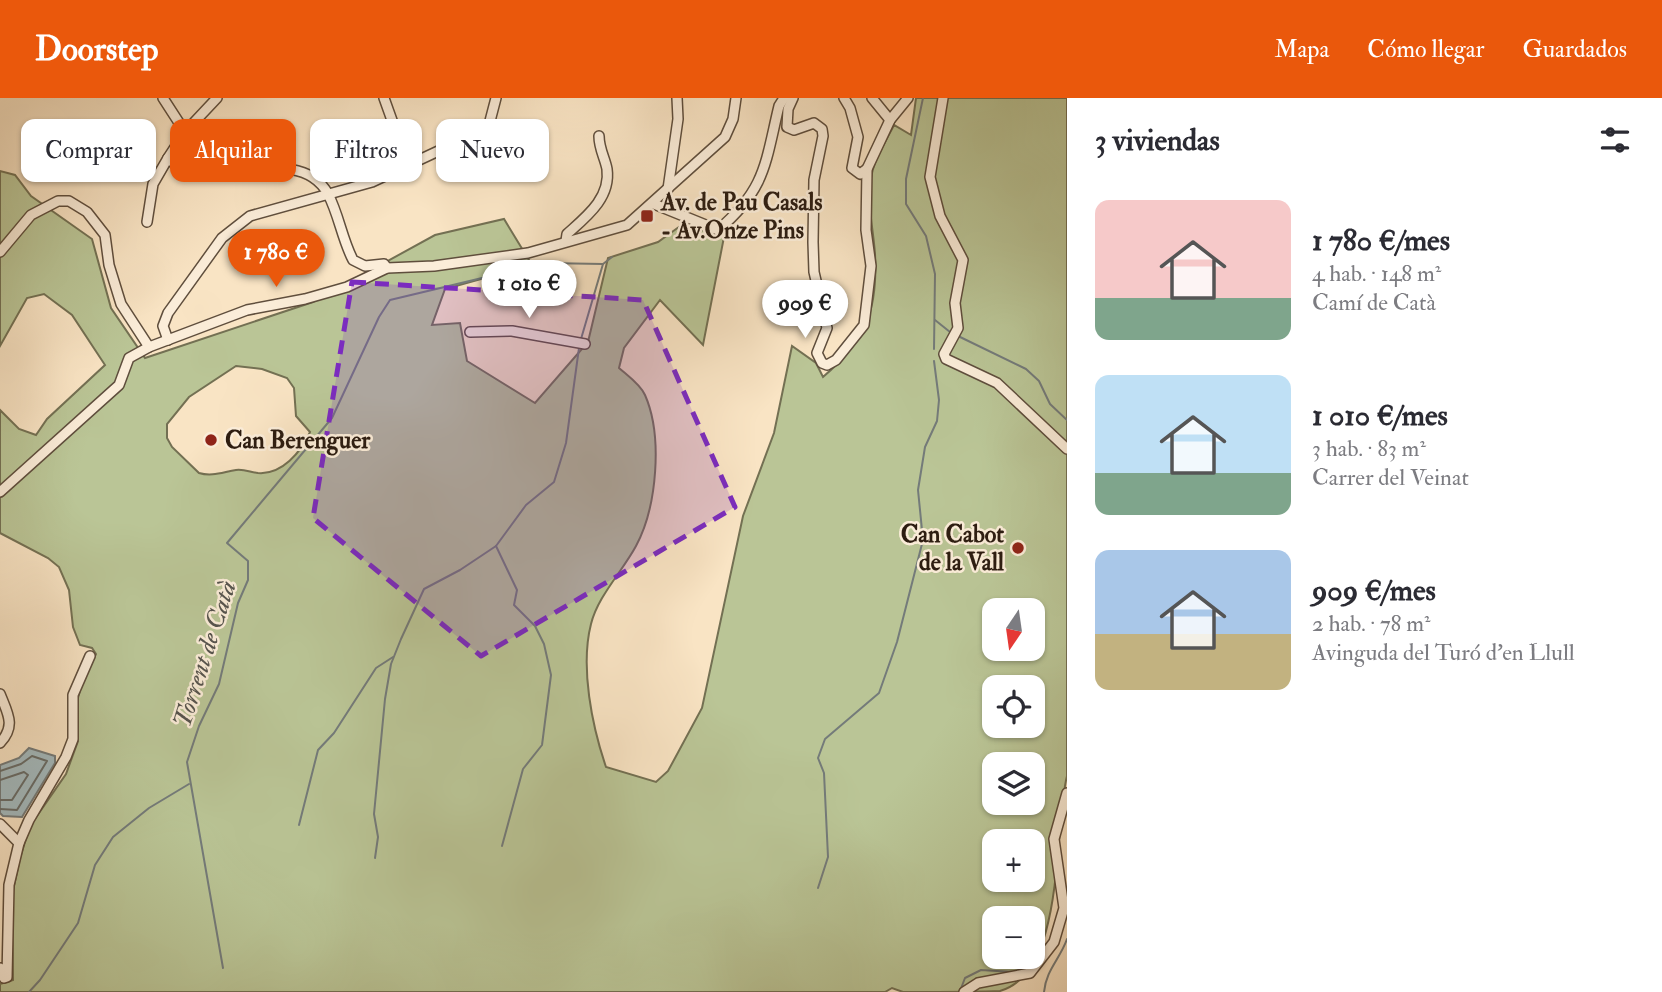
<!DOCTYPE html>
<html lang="es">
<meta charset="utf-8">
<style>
:root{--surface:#fff;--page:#f7f7f7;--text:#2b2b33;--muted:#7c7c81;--accent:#ea580c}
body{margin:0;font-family:"IM FELL Double Pica",serif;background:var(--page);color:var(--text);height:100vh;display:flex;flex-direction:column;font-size:26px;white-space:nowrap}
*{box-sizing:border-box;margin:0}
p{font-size:23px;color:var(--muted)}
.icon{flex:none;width:38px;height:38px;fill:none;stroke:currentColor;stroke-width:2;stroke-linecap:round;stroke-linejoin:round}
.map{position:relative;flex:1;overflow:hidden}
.details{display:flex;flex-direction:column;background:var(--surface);width:595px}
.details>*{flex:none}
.guide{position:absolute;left:21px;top:21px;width:665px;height:63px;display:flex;gap:14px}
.needle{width:46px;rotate:193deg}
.tools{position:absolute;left:982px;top:500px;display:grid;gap:14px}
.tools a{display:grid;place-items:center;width:63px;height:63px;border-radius:14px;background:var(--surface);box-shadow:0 2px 5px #0004;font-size:35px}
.price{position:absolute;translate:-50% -60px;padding:0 16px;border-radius:24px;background:#fff;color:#222;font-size:23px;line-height:46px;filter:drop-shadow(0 2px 4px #0008)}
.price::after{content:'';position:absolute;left:50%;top:42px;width:21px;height:16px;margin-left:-10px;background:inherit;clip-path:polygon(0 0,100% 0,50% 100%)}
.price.current{background:var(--accent);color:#fff}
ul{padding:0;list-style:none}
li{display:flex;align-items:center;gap:21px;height:175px;padding:0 28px}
li span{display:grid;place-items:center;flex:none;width:196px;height:140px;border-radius:14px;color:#555}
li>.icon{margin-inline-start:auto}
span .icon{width:84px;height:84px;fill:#fffc;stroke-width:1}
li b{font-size:30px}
h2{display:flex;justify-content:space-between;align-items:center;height:84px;padding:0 28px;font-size:30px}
.pill{padding:0 24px;border-radius:14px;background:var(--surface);box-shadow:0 2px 5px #0004;font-size:24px;line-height:63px}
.pill.current{background:var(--accent);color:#fff}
header{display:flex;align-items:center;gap:42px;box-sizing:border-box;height:98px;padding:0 35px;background:var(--accent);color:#fff}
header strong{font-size:33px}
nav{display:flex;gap:38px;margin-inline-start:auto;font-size:24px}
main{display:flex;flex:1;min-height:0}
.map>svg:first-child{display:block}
.green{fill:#bac596;stroke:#737053;stroke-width:2;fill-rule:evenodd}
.water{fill:#a4bbc0;stroke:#747b7a;stroke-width:2}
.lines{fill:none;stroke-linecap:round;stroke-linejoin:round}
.shore{stroke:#686c68;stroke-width:2}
.stream{stroke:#747b7a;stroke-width:2}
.minor-casing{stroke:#5f4e3d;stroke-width:12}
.minor{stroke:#fbedd9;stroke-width:9}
.marked{fill:#7b2cbf;fill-opacity:0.2;stroke:#7b2cbf;stroke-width:5;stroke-dasharray:14 9;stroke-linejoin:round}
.poi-dot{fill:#8f2418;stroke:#fbedd9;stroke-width:2.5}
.labels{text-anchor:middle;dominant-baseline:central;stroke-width:5;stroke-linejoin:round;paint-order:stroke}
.poi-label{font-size:24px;font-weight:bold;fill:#2c1c10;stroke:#fbedd9;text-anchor:start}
.water-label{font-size:26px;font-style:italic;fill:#56544e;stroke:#fbedd9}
</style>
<header>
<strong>Doorstep</strong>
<nav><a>Mapa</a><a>Cómo llegar</a><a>Guardados</a></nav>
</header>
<main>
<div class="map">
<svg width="1067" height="894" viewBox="0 0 1067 894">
<rect width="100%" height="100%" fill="#f9e4c4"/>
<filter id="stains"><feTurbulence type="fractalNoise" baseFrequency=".00286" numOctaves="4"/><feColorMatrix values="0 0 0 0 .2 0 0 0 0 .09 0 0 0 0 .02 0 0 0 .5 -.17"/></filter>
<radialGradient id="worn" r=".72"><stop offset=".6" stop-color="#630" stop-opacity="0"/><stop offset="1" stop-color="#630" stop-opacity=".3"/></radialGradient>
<path class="green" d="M916 0H1067V678C1053 733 1066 874 1000 893 979 894 928 894 903 894L892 890 885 894H0V886L13 882 12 797 20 760 30 728 66 676 78 643 75 611 82 585 96 556 92 550 80 547 73 529 69 492 59 469 48 460 0 435V312L19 331 36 337 47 321 105 267 72 217 44 196 27 200 0 248V73L15 77 31 98 92 141 111 210 145 260 313 204 435 137 504 121 532 167 445 191 432 227 460 225 467 263 535 305 588 244 608 160 658 144 683 126 724 139 703 247 660 202 624 250 619 270C628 278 640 286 645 297 663 338 657 409 636 448 622 474 598 498 591 526 580 569 592 628 606 669L656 684 668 673 702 610 743 418 774 335 792 248 816 265 823 279C866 242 878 213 875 156 873 127 865 100 873 71 877 56 887 41 894 27L911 37ZM236 268 262 271 287 280 294 290 296 318 310 334C301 354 282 377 258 375 250 374 244 371 236 372 223 374 212 379 199 375L172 349 167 340V326L189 299ZM994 513H1032V551H994ZM994 590H1032V628H994ZM994 667H1032V705H994ZM994 744H1032V782H994ZM994 821H1032V859H994Z"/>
<polygon class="water" points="29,650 55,658 55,665 22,719 3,718 0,715 0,667 19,660"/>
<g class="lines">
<g class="shore">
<polyline points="0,673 21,666 32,658 47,663 17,712 0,711"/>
<polyline points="0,682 24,674 28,677 12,702 0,702"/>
</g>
<g class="stream">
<polyline points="923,0 906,81 906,106 926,138 935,176 934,251"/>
<polyline points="935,222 950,234"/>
<polyline points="958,238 1026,271 1039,283 1050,306 1067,322"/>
<polyline points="581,241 603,166"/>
<polyline points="496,448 517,492 514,507 535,528 544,546 551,577 542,647 523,671 502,748"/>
<polyline points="299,727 318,652 334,635 376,570 393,559"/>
<polyline points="375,760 378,739 374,716 385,601 391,566 401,541 424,491 460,472 496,448 526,407 554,384 566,345 579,250"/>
<polyline points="818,790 828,759 824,675 818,660 825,641 879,595 897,544 923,442 918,392 925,349 937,323 939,302 934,263"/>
<polyline points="223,870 187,664 199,628 219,586 238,505 248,482 248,463 227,445 332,320 379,219 390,202 545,165 603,166 612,159"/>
<polyline points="960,893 965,880 981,872 1013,874"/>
<polyline points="29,894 40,882 78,825 95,767 113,739 149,710 189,686"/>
<path d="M1044 894C1046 872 1060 861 1067 841"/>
</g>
<g class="minor-casing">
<g id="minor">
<polyline points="163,0 185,34"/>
<path d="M217 0 185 34 168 60C173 65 179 70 186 72 228 84 302 48 328 96 339 117 342 141 353 162L365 168 384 166 387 170"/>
<polyline points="384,0 408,67"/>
<polyline points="793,0 788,11 787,29 794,32 814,25 822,31 823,38 814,82 813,144 814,174 827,230 817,255 822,265 827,267 836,262 864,227 871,168 866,132 867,71 890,22 908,0"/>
<polyline points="844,0 850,10 858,39 852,70 860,76 867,71"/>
<polyline points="872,0 890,22"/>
<polyline points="943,0 930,79 940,118 963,162 955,205 958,230 944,256 946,261 997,285 1067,351"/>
<polyline points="668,91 678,21 677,0"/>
<path d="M654 106 718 132C766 91 765 66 779 8L784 0"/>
<polyline points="147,124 153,86 168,60"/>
<path d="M566 143 567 136C586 119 611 100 607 71 605 60 599 51 599 38"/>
<polyline points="0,154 31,117 58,103 69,103 87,114 105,137 109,167 121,206 149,249"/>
<polyline points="470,234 512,233 585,246"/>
<polyline points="168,242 163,228 168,215 222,140 250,118 372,84 464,41 484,46 496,0"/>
<polyline points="0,394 119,287 129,260 149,249 247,212 305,201 347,189 387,170 434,168 528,155 627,127 725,39 733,21 736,0"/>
<path d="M0 596C8 616 16 628 0 645"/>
<polyline points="0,726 19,745 9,787 7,879 4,880 0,870"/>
<polyline points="19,745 29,722 66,659 73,641 73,597 90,558"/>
<polyline points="964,894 978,885 1030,875 1054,844 1064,810 1054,741 1067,695"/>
</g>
</g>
<use href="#minor" class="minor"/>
</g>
<path class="marked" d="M352 184 643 202 735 409 481 558 313 420Z"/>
<g class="poi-dot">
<rect x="640" y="111" width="14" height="14" rx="3.5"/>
<circle cx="211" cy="342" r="7"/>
<circle cx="1018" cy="450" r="7"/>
</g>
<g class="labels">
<g class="poi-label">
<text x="661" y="104">Av. de Pau Casals<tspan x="661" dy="28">- Av.Onze Pins</tspan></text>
<text x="225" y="342">Can Berenguer</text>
<text x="1004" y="436" text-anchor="end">Can Cabot<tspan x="1004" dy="28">de la Vall</tspan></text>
</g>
<g class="water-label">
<text transform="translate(205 556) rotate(-72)">Torrent de Catà</text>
</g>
</g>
<rect width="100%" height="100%" filter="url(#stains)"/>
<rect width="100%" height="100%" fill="url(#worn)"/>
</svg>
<div class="tools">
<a><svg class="needle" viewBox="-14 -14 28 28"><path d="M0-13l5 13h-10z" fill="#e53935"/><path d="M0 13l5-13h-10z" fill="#7c7c81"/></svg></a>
<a><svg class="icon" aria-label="locate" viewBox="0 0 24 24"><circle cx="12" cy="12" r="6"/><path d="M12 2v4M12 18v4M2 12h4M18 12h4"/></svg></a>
<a><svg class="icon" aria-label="layers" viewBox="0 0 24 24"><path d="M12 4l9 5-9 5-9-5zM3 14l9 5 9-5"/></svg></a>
<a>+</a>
<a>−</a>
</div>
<b class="price current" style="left:276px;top:191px">1 780 €</b>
<b class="price" style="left:529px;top:222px">1 010 €</b>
<b class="price" style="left:805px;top:242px">909 €</b>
<div class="guide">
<a class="pill">Comprar</a>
<a class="pill current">Alquilar</a>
<a class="pill">Filtros</a>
<a class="pill">Nuevo</a>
</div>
</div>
<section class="details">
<h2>3 viviendas<svg class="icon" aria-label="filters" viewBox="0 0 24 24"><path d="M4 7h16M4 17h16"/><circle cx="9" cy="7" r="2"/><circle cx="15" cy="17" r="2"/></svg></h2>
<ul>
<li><span style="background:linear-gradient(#f6c9c9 70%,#7fa58c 0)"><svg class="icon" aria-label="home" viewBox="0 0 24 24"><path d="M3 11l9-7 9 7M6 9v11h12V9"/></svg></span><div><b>1 780 €/mes</b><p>4 hab. · 148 m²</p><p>Camí de Catà</p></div></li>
<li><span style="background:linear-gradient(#bfe0f5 70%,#7fa58c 0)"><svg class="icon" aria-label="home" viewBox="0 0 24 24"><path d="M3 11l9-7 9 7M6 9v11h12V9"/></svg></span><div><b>1 010 €/mes</b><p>3 hab. · 83 m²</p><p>Carrer del Veinat</p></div></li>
<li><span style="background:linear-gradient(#a9c7e8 60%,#c2b280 0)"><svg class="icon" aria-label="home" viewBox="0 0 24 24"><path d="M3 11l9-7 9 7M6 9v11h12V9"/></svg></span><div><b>909 €/mes</b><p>2 hab. · 78 m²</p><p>Avinguda del Turó d'en Llull</p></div></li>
</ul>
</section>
</main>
